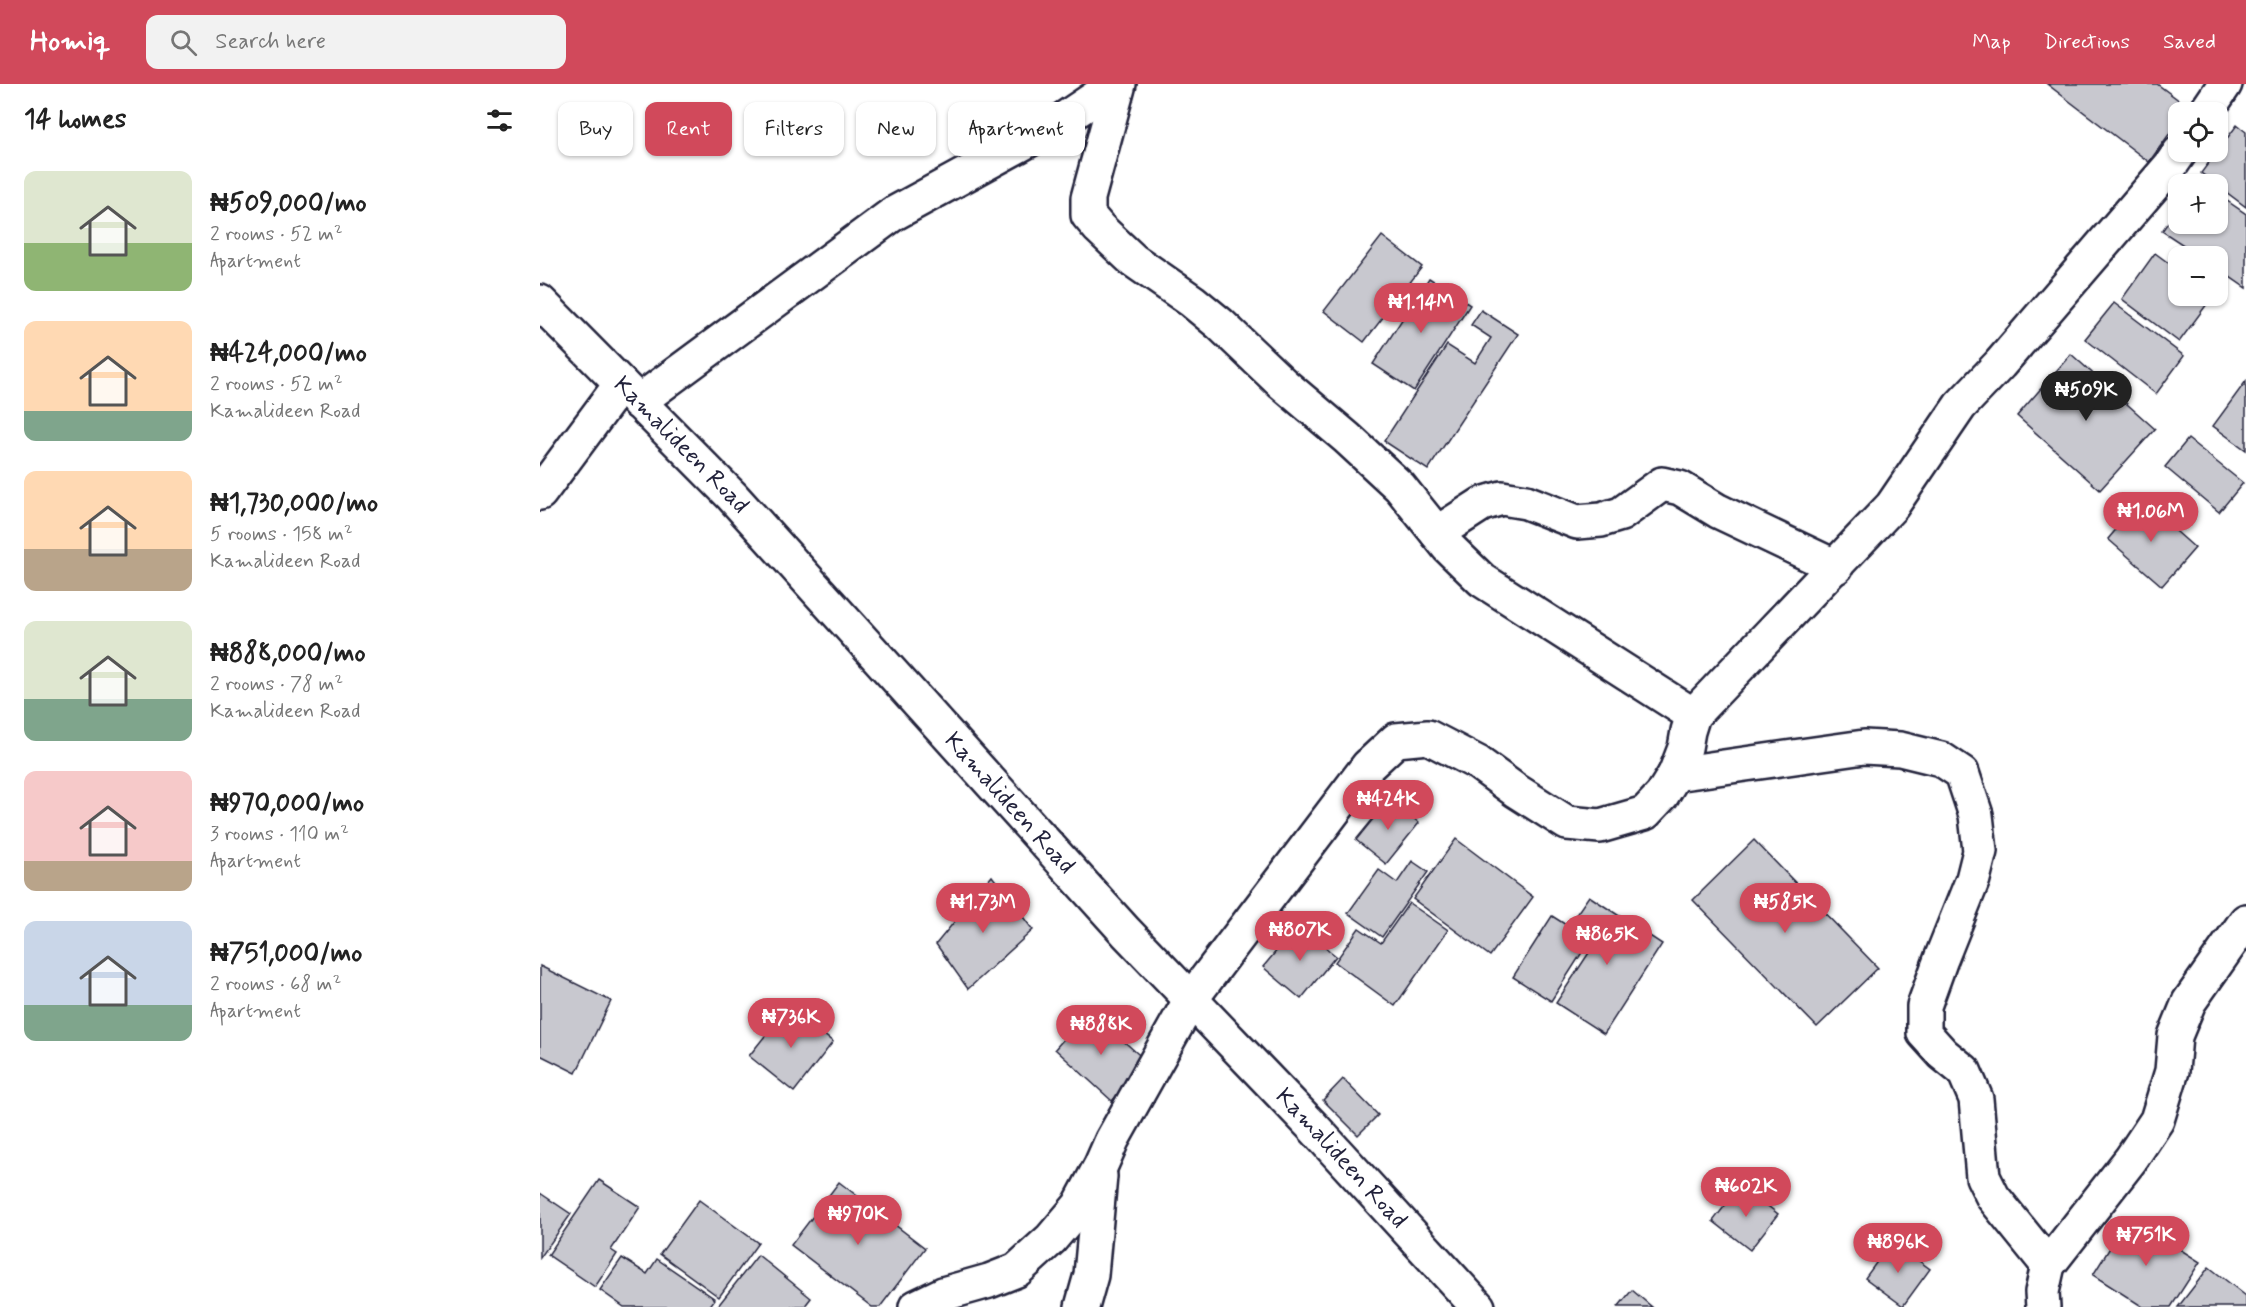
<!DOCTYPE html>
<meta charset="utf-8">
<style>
:root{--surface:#fff;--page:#f2f2f2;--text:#222;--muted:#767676;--accent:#d1495b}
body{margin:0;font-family:Mynerve,sans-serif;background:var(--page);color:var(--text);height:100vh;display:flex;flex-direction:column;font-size:22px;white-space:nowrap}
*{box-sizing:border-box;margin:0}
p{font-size:20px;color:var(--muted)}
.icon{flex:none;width:33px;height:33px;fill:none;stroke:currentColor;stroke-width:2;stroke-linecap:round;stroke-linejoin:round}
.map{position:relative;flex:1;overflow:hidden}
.sheet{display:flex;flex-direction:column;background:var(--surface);width:540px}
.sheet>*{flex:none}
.top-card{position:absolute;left:18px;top:18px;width:570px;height:54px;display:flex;gap:12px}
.buttons{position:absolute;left:1628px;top:18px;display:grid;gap:12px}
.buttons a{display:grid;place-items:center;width:60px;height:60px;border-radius:12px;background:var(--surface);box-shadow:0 2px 4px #0004;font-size:30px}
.price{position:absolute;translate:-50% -51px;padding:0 14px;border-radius:21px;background:var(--accent);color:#fff;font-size:20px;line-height:39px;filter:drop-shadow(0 2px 3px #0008)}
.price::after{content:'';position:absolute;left:50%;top:36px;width:18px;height:14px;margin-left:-9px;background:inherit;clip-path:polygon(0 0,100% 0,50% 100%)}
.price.on{background:#222;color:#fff}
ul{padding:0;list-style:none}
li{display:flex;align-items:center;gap:18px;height:150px;padding:0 24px}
li span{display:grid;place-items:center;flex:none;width:168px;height:120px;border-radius:12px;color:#555}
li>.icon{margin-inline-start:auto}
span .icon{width:72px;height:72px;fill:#fffc;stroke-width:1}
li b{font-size:26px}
h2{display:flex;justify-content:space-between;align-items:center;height:72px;padding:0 24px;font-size:26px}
.pill{padding:0 21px;border-radius:12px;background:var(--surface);box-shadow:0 2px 4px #0004;font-size:21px;line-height:54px}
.pill.on{background:var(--accent);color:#fff}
header{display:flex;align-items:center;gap:36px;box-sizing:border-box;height:84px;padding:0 30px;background:var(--accent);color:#fff}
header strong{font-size:28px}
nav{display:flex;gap:33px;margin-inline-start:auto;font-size:21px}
.search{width:420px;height:54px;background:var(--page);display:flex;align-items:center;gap:15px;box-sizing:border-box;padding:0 21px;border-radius:12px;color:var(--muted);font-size:22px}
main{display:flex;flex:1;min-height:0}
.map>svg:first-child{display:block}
.building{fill:#c8c8cf;stroke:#22223b;stroke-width:1.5}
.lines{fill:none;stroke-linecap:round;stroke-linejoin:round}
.minor-casing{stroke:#22223b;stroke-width:38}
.minor{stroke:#fff;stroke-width:33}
.labels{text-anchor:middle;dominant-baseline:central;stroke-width:4.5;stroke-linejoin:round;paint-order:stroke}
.street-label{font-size:24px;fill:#22223b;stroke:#fff}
</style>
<header>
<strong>Homiq</strong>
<div class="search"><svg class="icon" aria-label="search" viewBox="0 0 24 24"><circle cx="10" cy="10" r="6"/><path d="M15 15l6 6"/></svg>Search here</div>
<nav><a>Map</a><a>Directions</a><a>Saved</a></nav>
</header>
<main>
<section class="sheet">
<h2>14 homes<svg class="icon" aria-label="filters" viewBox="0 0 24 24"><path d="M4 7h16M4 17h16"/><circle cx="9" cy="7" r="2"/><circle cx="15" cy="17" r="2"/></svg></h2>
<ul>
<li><span style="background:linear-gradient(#dfe7d0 60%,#8fb573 0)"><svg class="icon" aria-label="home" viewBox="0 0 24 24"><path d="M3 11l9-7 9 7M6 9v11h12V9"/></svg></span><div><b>₦509,000/mo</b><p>2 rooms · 52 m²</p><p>Apartment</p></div></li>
<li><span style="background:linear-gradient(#ffd9b3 75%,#7fa58c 0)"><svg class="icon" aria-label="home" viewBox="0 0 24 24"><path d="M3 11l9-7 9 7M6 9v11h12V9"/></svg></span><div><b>₦424,000/mo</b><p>2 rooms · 52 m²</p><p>Kamalideen Road</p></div></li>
<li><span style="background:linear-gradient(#ffd9b3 65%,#b9a48a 0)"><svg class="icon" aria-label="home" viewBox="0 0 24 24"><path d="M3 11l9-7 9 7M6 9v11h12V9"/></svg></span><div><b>₦1,730,000/mo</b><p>5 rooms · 158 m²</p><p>Kamalideen Road</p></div></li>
<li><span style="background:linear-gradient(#dfe7d0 65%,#7fa58c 0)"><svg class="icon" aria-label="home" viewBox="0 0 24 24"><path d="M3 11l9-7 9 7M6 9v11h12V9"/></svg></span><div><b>₦888,000/mo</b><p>2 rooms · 78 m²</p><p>Kamalideen Road</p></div></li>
<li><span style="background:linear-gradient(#f6c9c9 75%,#b9a48a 0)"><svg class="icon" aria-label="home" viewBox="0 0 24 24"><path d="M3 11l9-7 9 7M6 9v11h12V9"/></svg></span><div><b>₦970,000/mo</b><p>3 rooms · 110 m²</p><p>Apartment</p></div></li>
<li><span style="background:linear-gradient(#c9d6e8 70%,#7fa58c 0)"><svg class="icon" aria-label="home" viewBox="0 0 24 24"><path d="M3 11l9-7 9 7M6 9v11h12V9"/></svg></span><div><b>₦751,000/mo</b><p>2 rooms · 68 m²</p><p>Apartment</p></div></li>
</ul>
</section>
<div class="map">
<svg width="1706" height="1223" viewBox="0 0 1706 1223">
<rect width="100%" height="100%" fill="#fff"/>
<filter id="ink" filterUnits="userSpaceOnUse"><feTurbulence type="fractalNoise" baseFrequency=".0167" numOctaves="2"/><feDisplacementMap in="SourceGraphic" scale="12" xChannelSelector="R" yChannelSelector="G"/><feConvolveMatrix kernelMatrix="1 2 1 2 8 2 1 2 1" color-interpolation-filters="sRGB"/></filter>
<g filter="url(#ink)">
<g class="building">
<polygon points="1507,0 1617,0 1648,23 1645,28 1638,28 1638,38 1609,78"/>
<polygon points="1697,41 1706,48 1706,123 1661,89"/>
<polygon points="1677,110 1706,130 1706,204 1677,184 1677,172 1660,172 1622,147 1638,124 1638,140 1677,140"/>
<polygon points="842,152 882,183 824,258 784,227"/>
<polygon points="1615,169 1638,186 1638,212 1673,212 1639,258 1582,215"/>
<polygon points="889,194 930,221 874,307 833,280"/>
<polygon points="1574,219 1644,272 1616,310 1545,255"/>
<polygon points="941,226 978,250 888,386 844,357 907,261 935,279 951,254 931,241"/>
<polygon points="1531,270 1615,345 1560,406 1477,332"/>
<polygon points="1706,297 1706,366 1673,342"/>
<polygon points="1648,355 1703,399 1679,428 1625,383"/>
<polygon points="1601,416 1655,464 1622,502 1568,455"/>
<polygon points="850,714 879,739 846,780 816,756"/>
<polygon points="916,755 993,813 950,872 873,815"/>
<polygon points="1214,756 1338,884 1277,943 1153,816"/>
<polygon points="872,777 888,788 842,853 808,829 839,786 857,799"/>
<polygon points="452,792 493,846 428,905 396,860"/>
<polygon points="1049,812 1122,860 1064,950 1016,919 1060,852 1033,835"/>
<polygon points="869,819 908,846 855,922 795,878 819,844 841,859"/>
<polygon points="1012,832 1050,856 1011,917 973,893"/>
<polygon points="758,841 796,872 761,915 723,883"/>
<polygon points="0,882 71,917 36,989 0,971"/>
<polygon points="248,923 293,958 254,1008 209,972"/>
<polygon points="549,926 607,978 572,1017 515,965"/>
<polygon points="803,995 838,1031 818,1051 783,1016"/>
<polygon points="59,1096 100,1123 71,1166 77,1170 55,1203 8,1171"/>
<polygon points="299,1098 385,1164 340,1223 332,1223 251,1161"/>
<polygon points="1201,1101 1238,1130 1210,1166 1173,1137"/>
<polygon points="0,1109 31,1130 0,1174"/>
<polygon points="159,1116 218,1159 179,1213 120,1170"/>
<polygon points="1589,1133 1660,1178 1631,1223 1603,1223 1553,1191"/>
<polygon points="1352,1157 1390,1185 1363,1222 1325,1194"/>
<polygon points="218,1171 271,1214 264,1223 177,1223"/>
<polygon points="82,1174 107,1190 117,1175 175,1215 169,1223 84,1223 60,1206"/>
<polygon points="1669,1183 1706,1212 1706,1223 1638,1223"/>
<polygon points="1092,1206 1112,1223 1078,1223"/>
</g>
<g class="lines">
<g class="minor-casing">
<g id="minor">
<polyline points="579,0 548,114 548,131 559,144 593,176 652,217 680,240 742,299 807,354 860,403 908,463 942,496 1153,631"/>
<polyline points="1666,28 1685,0"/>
<path id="s1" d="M0 218 192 412 586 848 775 1045 938 1223"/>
<polyline points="98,318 353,130 509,45 576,0"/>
<polyline points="0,409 81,300"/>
<polyline points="897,449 942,420 962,414 986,418 1037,438 1061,436 1081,430 1122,400 1140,404 1178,427 1296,483"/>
<polyline points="1135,690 1324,663 1360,665 1401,675 1422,689 1436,731 1440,767 1433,795 1401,875 1384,922 1384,949 1403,970 1424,987 1436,1015 1443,1093 1453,1113 1508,1181"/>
<polyline points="376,1223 403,1210 449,1197 477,1186 511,1155 539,1122 561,1081 572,1056 651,915 828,682 856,656 888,653 938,679 975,706 1027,739 1060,742 1105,729 1122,711 1135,690 1145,664 1148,647 1153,631 1352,422 1420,322 1460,280 1631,81 1640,68"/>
<polyline points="542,1223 551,1191 560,1092"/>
<polyline points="1503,1223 1502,1208 1508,1181 1591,1075 1617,1036 1632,987 1635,952 1649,918 1706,837"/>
</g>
</g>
<use href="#minor" class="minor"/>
</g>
</g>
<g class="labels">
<g class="street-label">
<text stroke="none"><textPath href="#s1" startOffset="201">Kamalideen Road</textPath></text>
<text stroke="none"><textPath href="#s1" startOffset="687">Kamalideen Road</textPath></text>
<text stroke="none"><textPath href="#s1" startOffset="1173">Kamalideen Road</textPath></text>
</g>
</g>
</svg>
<div class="buttons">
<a><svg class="icon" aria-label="locate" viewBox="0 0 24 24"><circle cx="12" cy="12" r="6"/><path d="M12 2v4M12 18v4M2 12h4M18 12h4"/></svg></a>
<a>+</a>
<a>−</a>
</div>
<b class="price" style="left:881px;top:250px">₦1.14M</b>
<b class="price on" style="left:1546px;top:338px">₦509K</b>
<b class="price" style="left:1611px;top:459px">₦1.06M</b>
<b class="price" style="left:848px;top:747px">₦424K</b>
<b class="price" style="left:443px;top:850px">₦1.73M</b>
<b class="price" style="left:1245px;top:850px">₦585K</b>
<b class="price" style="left:760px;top:878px">₦807K</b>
<b class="price" style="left:1067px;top:882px">₦865K</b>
<b class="price" style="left:251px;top:965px">₦736K</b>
<b class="price" style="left:561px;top:972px">₦888K</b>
<b class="price" style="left:1206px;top:1134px">₦602K</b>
<b class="price" style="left:318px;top:1162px">₦970K</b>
<b class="price" style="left:1606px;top:1183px">₦751K</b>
<b class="price" style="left:1358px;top:1190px">₦896K</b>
<div class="top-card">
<a class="pill">Buy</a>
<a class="pill on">Rent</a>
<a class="pill">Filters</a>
<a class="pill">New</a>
<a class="pill">Apartment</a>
</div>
</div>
</main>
